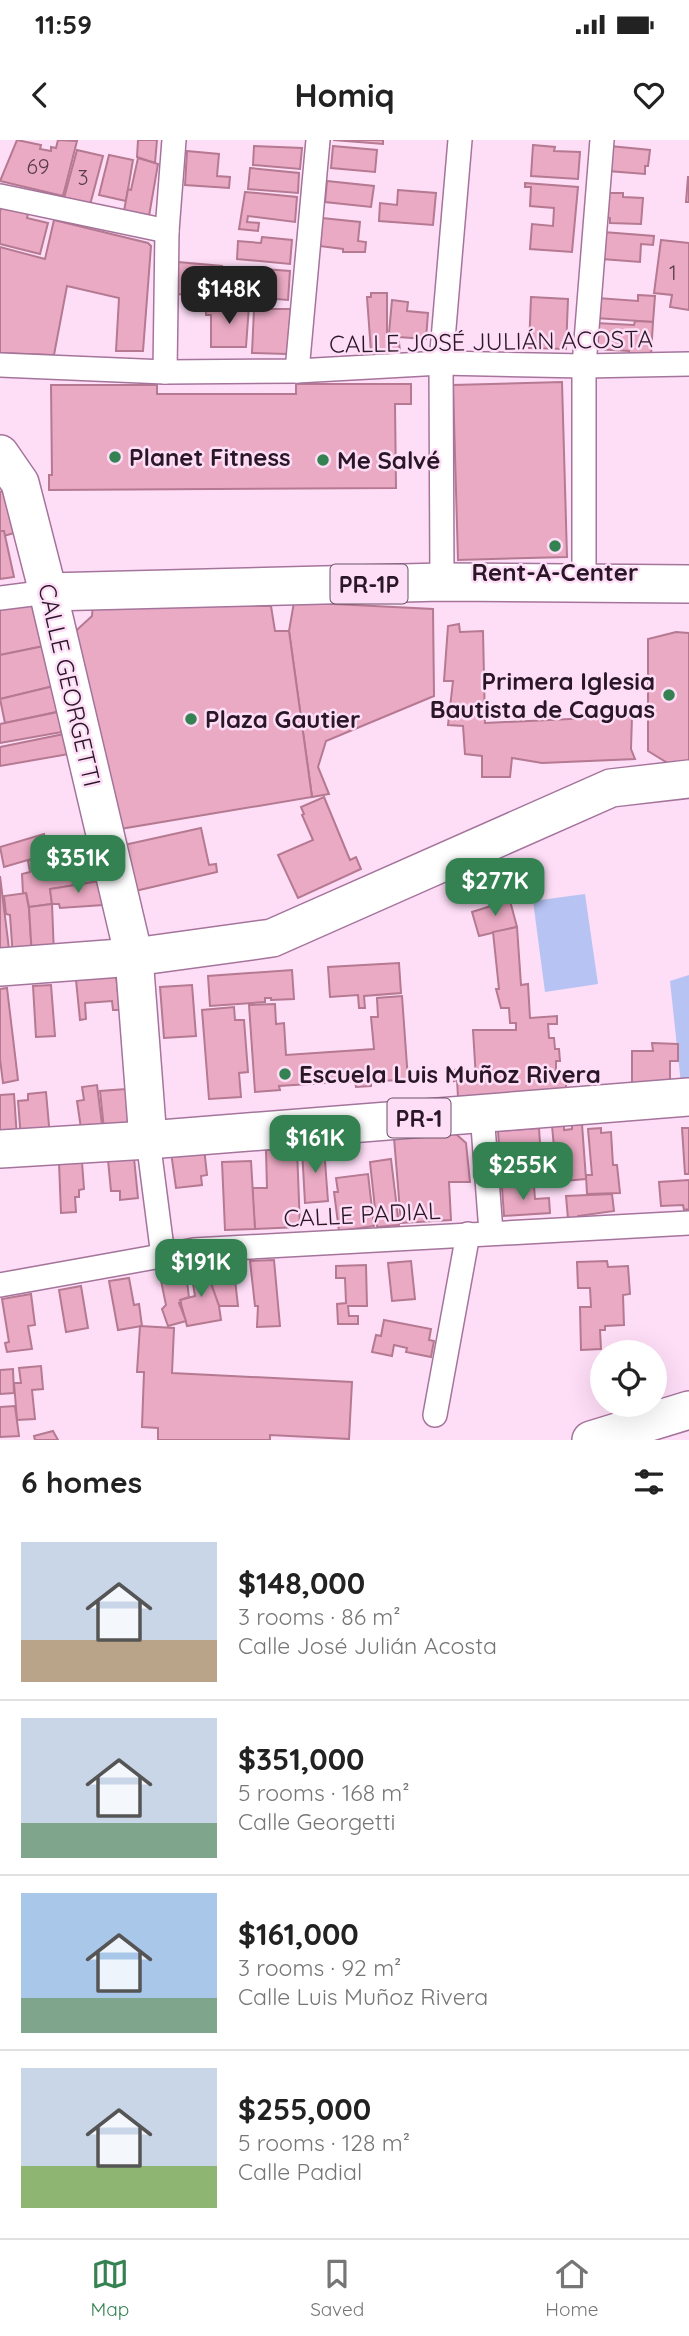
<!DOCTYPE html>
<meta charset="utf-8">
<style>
:root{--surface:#fff;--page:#f6f6f6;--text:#222;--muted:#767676;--line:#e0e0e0;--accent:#348252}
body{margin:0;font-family:Quicksand,sans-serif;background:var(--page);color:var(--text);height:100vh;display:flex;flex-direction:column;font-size:26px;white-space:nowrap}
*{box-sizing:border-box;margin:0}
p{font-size:23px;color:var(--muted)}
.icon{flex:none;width:38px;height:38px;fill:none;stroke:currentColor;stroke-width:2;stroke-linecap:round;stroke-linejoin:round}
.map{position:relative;height:1300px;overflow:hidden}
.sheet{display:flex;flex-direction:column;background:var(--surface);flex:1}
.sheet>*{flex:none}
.fabs{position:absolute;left:590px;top:1200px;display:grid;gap:14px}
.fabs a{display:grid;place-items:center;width:77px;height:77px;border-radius:50%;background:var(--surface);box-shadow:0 7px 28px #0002;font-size:35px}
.price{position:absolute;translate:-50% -60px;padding:0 16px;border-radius:14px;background:var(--accent);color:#fff;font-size:23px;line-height:46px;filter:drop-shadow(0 2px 4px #0008)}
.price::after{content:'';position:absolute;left:50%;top:42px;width:21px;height:16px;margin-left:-10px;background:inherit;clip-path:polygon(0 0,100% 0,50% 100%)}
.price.active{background:#222;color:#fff}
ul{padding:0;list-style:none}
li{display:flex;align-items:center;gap:21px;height:175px;padding:0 21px}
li+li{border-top:2px solid var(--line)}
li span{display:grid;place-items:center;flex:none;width:196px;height:140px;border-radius:0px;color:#555}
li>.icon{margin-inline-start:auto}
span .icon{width:84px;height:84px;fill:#fffc;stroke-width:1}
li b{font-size:30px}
h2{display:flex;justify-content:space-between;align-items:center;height:84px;padding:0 21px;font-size:30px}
.status{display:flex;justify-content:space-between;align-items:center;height:49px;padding:0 35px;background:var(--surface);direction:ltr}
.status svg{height:19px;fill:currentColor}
header{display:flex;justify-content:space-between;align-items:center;height:91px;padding:0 21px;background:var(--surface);font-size:32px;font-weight:800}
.tab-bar{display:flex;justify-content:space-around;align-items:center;height:98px;border-top:2px solid var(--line);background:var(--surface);font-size:19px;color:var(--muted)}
.tab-bar a{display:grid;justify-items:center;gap:4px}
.tab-bar .active{color:var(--accent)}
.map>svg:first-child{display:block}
.green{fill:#b7c3f3}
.building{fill:#eaaac3;stroke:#b57991;stroke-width:2}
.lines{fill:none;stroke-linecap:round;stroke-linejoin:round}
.minor-casing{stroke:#a5749b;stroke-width:26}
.primary-casing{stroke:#a5749b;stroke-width:40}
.minor{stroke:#fff;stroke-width:23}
.primary{stroke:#fff;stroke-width:37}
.poi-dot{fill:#348252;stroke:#fedef7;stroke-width:2.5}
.labels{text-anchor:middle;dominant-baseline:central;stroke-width:5;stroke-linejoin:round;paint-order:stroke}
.number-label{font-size:21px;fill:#593b4d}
.shield{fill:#fedef7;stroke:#695265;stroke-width:2}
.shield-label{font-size:23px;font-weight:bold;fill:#291626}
.street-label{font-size:24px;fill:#291626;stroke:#fedef7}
.poi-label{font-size:24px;font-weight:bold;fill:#291626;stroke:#fedef7;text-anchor:start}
</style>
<div class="status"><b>11:59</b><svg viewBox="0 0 49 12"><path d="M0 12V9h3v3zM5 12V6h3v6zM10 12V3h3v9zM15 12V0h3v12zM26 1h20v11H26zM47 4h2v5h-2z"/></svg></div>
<header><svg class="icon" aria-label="back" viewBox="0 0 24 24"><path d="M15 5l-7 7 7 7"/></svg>Homiq<svg class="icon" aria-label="heart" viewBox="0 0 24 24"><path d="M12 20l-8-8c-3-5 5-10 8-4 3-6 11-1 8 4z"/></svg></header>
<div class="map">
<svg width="689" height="1300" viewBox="0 0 689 1300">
<rect width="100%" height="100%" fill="#fedef7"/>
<g class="green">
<polygon points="585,754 598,844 545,852 533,761"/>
<polygon points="689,835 689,943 681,944 670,841"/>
</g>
<g class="building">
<polygon points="17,0 41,5 40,9 51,11 51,7 56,8 58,0 77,1 63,56 0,41"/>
<polygon points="138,0 157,0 155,23 137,17"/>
<polygon points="333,0 383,0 383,4"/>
<polygon points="533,5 555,7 554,11 580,12 578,39 531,36"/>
<polygon points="254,6 302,8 300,29 253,25"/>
<polygon points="333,6 377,10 375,32 331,28"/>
<polygon points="610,6 650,10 648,26 645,26 645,34 608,31"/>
<polygon points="77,10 103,16 90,65 64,58"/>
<polygon points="187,11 219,14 217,36 230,37 229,48 185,45"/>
<polygon points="109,15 133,20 126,61 99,55"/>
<polygon points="138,18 158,24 149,76 124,71 128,49 131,50"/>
<polygon points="250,28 299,33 298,53 248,49"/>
<polygon points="688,37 689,37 689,62 686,62"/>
<polygon points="327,41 374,46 371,67 325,62"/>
<polygon points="525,43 578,47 572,112 530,109 532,84 553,86 554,68 530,66 531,47 525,47"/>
<polygon points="398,50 436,53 433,85 379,81 380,63 397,65"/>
<polygon points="245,52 297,57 295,82 248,76 247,82 259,83 258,91 239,89"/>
<polygon points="606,53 623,53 623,57 643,58 641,84 610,83 610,78 605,77"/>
<polygon points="2,62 29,69 27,78 48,83 40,114 0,104 0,72"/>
<polygon points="322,78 360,82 358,101 366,102 365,112 343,112 343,109 319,106"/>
<polygon points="54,80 148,103 151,106 143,211 116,211 119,158 67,146 54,215 0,213 0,107 45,119"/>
<polygon points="603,92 654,96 653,105 641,104 640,122 602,119"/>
<polygon points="262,97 292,100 290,124 237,119 238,101 261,103"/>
<polygon points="661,100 689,103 689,170 670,167 672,155 654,153"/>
<polygon points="178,122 222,126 220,150 209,149 209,156 175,154"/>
<polygon points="249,128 290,131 288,160 240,156 240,148 247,149"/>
<polygon points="371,153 387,153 387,202 399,202 400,212 371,212 367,157 371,157"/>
<polygon points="638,155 655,156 653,182 596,178 598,158 638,161"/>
<polygon points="531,157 568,159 566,209 529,208"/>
<polygon points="392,160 408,162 407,171 428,173 426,199 398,197 398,194 389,193"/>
<polygon points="206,166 249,166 246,207 211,207 211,175 206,175"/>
<polygon points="254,169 291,169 287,214 252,213"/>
<polygon points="635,181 653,182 651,215 629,213 629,211 595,209 596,183 634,185"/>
<polygon points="562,242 567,417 458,420 453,245"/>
<polygon points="296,244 411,244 411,264 395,264 396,348 49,350 49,335 52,335 51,245 157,245 157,254 296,254"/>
<polygon points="9,348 24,390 4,396 4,391 0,391 0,352"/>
<polygon points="0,391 4,391 14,437 0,439"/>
<polygon points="33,460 44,506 0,515 0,464"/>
<polygon points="294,462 433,469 434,556 326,601 318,627 329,654 312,657 289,491"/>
<polygon points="93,463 271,466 275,491 289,491 312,657 108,691 68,498 92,476"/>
<polygon points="459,484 460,492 483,491 485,583 632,576 631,609 635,619 542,623 512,618 510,637 482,637 482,616 465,614 463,586 448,585 453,541 444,541 448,486"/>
<polygon points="676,492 689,493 689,624 679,630 648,611 648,499"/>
<polygon points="44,506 54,546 0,559 0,515"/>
<polygon points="54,546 61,571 5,583 0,559"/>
<polygon points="58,572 62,592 0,603 0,584"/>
<polygon points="64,594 69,614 0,626 0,607"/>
<polygon points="324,657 350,720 356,717 361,729 298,758 278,715 313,700 302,675 304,674 301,667"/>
<polygon points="201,688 209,725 216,724 217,732 135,751 124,705"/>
<polygon points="44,694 48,707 44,709 45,715 4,727 0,707"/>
<polygon points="89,702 100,741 50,749 52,764 29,767 26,753 23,754 22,734 30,732 28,721"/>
<polygon points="0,736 10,817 0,818"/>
<polygon points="100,741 103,765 60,768 59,764 52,764 50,749"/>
<polygon points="26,753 29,769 32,817 13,818 10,775 6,774 4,756"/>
<polygon points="509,757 517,787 479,796 472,772 491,766 490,762"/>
<polygon points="52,764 54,815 32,817 29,767"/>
<polygon points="517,787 521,845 528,844 530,878 557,876 557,884 548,884 549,898 554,898 555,909 559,909 560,921 556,921 556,939 566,939 566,951 458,957 457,940 454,941 454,930 466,929 466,940 476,939 473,890 516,890 516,883 510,883 509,868 501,868 496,849 499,849 493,792"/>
<polygon points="399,823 401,853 364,856 365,868 359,868 358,855 330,857 328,827"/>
<polygon points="292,830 294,859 271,860 271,858 265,858 265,862 210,866 208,836"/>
<polygon points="116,836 120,870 113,870 112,861 85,863 86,879 80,880 76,840"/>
<polygon points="51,845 55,896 36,897 33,846"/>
<polygon points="192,845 196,896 164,898 160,847"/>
<polygon points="7,848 18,940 3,943 0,919 0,849"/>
<polygon points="402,856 408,940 371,941 371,946 356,947 355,941 279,946 280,950 255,952 249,865 275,864 276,884 284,883 286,915 374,909 371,877 378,877 377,858"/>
<polygon points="234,867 235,880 244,880 248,932 239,933 241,957 209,959 202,870"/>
<polygon points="652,903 678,904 678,921 670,921 670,942 632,944 632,911 653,911"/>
<polygon points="97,945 103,992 82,995 77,961 84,960 82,947"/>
<polygon points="126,949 130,986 104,989 100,951"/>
<polygon points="46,952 50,997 21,999 18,961 28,960 28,954"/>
<polygon points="14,954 17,998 0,1000 0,955"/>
<polygon points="582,984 586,1039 564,1041 563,1007 554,1007 552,986 564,985 564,990 572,989 572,985"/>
<polygon points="539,988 542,1034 523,1036 524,1046 502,1047 498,991"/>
<polygon points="601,988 601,993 611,992 613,1025 617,1025 620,1053 587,1054 586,1035 592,1035 588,989"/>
<polygon points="682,988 689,988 689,1034 685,1034"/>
<polygon points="445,993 446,995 456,994 466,1003 470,1042 449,1042 451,1080 401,1083 394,998"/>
<polygon points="204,1008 207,1035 201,1036 202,1045 176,1048 171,1012"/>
<polygon points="324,1008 328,1061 305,1063 302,1009"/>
<polygon points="297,1009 300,1087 255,1089 252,1048 267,1048 266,1010"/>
<polygon points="134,1018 138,1058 120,1060 120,1051 111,1051 108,1020"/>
<polygon points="391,1019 399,1085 377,1087 370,1022"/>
<polygon points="251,1021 255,1089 225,1090 222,1022"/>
<polygon points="82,1022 84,1049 79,1050 79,1057 75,1057 76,1072 61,1073 59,1023"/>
<polygon points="368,1034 374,1086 339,1091 334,1052 338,1052 336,1038"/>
<polygon points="689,1040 689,1069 684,1070 683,1065 661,1066 659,1042"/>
<polygon points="524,1046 534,1046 535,1059 549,1058 550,1073 504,1076 502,1047"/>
<polygon points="612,1054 614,1071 578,1076 578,1079 568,1079 566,1056"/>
<polygon points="274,1120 280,1186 257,1187 258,1166 255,1166 250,1121"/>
<polygon points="411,1121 415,1159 392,1161 388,1123"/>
<polygon points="607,1121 608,1127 628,1126 630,1154 623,1155 624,1185 605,1186 605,1190 600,1190 601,1209 581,1210 580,1167 591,1167 590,1148 578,1148 577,1122"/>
<polygon points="233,1122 238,1166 219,1166 204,1124"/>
<polygon points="204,1124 219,1166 221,1180 187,1186 180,1160 195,1156 190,1125"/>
<polygon points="366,1125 367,1166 348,1166 349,1176 358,1176 358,1184 338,1184 337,1164 346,1163 345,1138 336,1138 336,1126"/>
<polygon points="185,1126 189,1157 180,1160 181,1163 179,1163 186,1181 168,1186 162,1169 166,1165 159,1131"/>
<polygon points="129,1138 134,1165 139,1164 142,1186 118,1190 109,1141"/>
<polygon points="81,1146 88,1188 66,1192 59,1150"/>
<polygon points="31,1154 35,1185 28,1186 32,1209 7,1212 5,1203 9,1202 2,1159"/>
<polygon points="384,1180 431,1189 429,1200 434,1201 431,1217 406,1212 407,1208 394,1205 392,1216 372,1212 376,1195 381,1196"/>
<polygon points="140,1186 174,1188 172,1233 352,1242 349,1299 270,1295 270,1300 158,1300 158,1288 142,1287 144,1232 137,1232"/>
<polygon points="41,1226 43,1249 32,1250 35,1279 17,1280 14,1243 21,1243 19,1228"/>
<polygon points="13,1229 14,1253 0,1254 0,1230"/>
<polygon points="15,1266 19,1296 0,1297 0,1267"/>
<polygon points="53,1291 58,1300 35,1300 34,1296"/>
</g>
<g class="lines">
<g class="minor-casing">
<g id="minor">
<polyline points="0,56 167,91"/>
<polyline points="0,225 165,232 297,231 441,223 584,226 689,224"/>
<polyline points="297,231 318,0"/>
<polyline points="165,232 167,91 174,0"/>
<polyline points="442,442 441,223 460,0"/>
<polyline points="584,445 584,226 602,0"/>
<polyline points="0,458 48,452"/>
<polyline points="482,973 491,1092"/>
<polyline points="148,1000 163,1116"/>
<polyline points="0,1145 194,1110 689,1083"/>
<polyline points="435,1275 468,1094"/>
</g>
</g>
<g class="primary-casing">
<g id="primary">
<polyline points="0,314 20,343 48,452 134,817 148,1000"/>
<polyline points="48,452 442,442 689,444"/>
<polyline points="0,827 134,817 272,798 611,648 689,639"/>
<polyline points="0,1009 148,1000 689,957"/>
<polyline points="591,1300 689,1270"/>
</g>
</g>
<use href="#minor" class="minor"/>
<use href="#primary" class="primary"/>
</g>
<g class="poi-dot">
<circle cx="115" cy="317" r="7"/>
<circle cx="323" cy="320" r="7"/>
<circle cx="555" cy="406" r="7"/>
<circle cx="669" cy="555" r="7"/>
<circle cx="191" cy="579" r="7"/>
<circle cx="285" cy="934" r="7"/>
</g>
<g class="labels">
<g class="number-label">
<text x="38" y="26">69</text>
<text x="83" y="37">3</text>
<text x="673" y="132">1</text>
</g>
<g class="shield">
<rect x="330.5" y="424.5" width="77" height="39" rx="5"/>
<rect x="387.5" y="958.5" width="63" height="39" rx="5"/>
</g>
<g class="shield-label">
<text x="369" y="444">PR-1P</text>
<text x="419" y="978">PR-1</text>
</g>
<g class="street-label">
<text transform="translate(491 201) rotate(-1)">CALLE JOSÉ JULIÁN ACOSTA</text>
<text transform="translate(70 545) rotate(77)">CALLE GEORGETTI</text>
<text transform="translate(362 1074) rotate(-3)">CALLE PADIAL</text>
</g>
<g class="poi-label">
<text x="129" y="317">Planet Fitness</text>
<text x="337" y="320">Me Salvé</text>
<text x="555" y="432" text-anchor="middle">Rent-A-Center</text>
<text x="655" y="541" text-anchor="end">Primera Iglesia<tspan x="655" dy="28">Bautista de Caguas</tspan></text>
<text x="205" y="579">Plaza Gautier</text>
<text x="299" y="934">Escuela Luis Muñoz Rivera</text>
</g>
</g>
</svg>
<div class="fabs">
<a><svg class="icon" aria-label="locate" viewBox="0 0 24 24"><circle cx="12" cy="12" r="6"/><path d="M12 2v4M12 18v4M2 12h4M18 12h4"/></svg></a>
</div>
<b class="price active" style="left:229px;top:186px">$148K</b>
<b class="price" style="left:78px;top:755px">$351K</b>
<b class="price" style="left:495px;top:778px">$277K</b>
<b class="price" style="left:315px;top:1035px">$161K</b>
<b class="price" style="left:523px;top:1062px">$255K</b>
<b class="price" style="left:201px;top:1159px">$191K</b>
</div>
<section class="sheet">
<h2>6 homes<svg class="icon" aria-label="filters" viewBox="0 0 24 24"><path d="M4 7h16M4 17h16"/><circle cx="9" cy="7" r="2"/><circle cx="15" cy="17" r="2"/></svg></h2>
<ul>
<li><span style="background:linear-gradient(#c9d6e8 70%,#b9a48a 0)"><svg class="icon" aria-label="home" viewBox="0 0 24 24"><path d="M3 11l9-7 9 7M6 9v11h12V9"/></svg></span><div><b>$148,000</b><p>3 rooms · 86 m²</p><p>Calle José Julián Acosta</p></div></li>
<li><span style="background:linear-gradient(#c9d6e8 75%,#7fa58c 0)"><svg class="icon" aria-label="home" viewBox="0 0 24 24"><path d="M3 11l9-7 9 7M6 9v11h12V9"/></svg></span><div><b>$351,000</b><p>5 rooms · 168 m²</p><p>Calle Georgetti</p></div></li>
<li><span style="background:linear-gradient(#a9c7e8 75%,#7fa58c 0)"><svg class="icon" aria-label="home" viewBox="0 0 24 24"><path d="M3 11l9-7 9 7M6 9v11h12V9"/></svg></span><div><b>$161,000</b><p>3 rooms · 92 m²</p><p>Calle Luis Muñoz Rivera</p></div></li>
<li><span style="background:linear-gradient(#c9d6e8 70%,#8fb573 0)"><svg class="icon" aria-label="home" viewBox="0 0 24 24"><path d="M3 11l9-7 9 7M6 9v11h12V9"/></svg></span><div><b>$255,000</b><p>5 rooms · 128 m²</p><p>Calle Padial</p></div></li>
</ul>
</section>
<nav class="tab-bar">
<a class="active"><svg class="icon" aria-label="map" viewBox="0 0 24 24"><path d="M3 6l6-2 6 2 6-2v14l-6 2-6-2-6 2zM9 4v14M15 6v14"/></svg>Map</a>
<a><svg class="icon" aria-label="saved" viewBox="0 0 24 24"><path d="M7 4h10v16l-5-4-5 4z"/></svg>Saved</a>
<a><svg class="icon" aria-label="home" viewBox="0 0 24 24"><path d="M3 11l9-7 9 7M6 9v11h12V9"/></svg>Home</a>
</nav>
